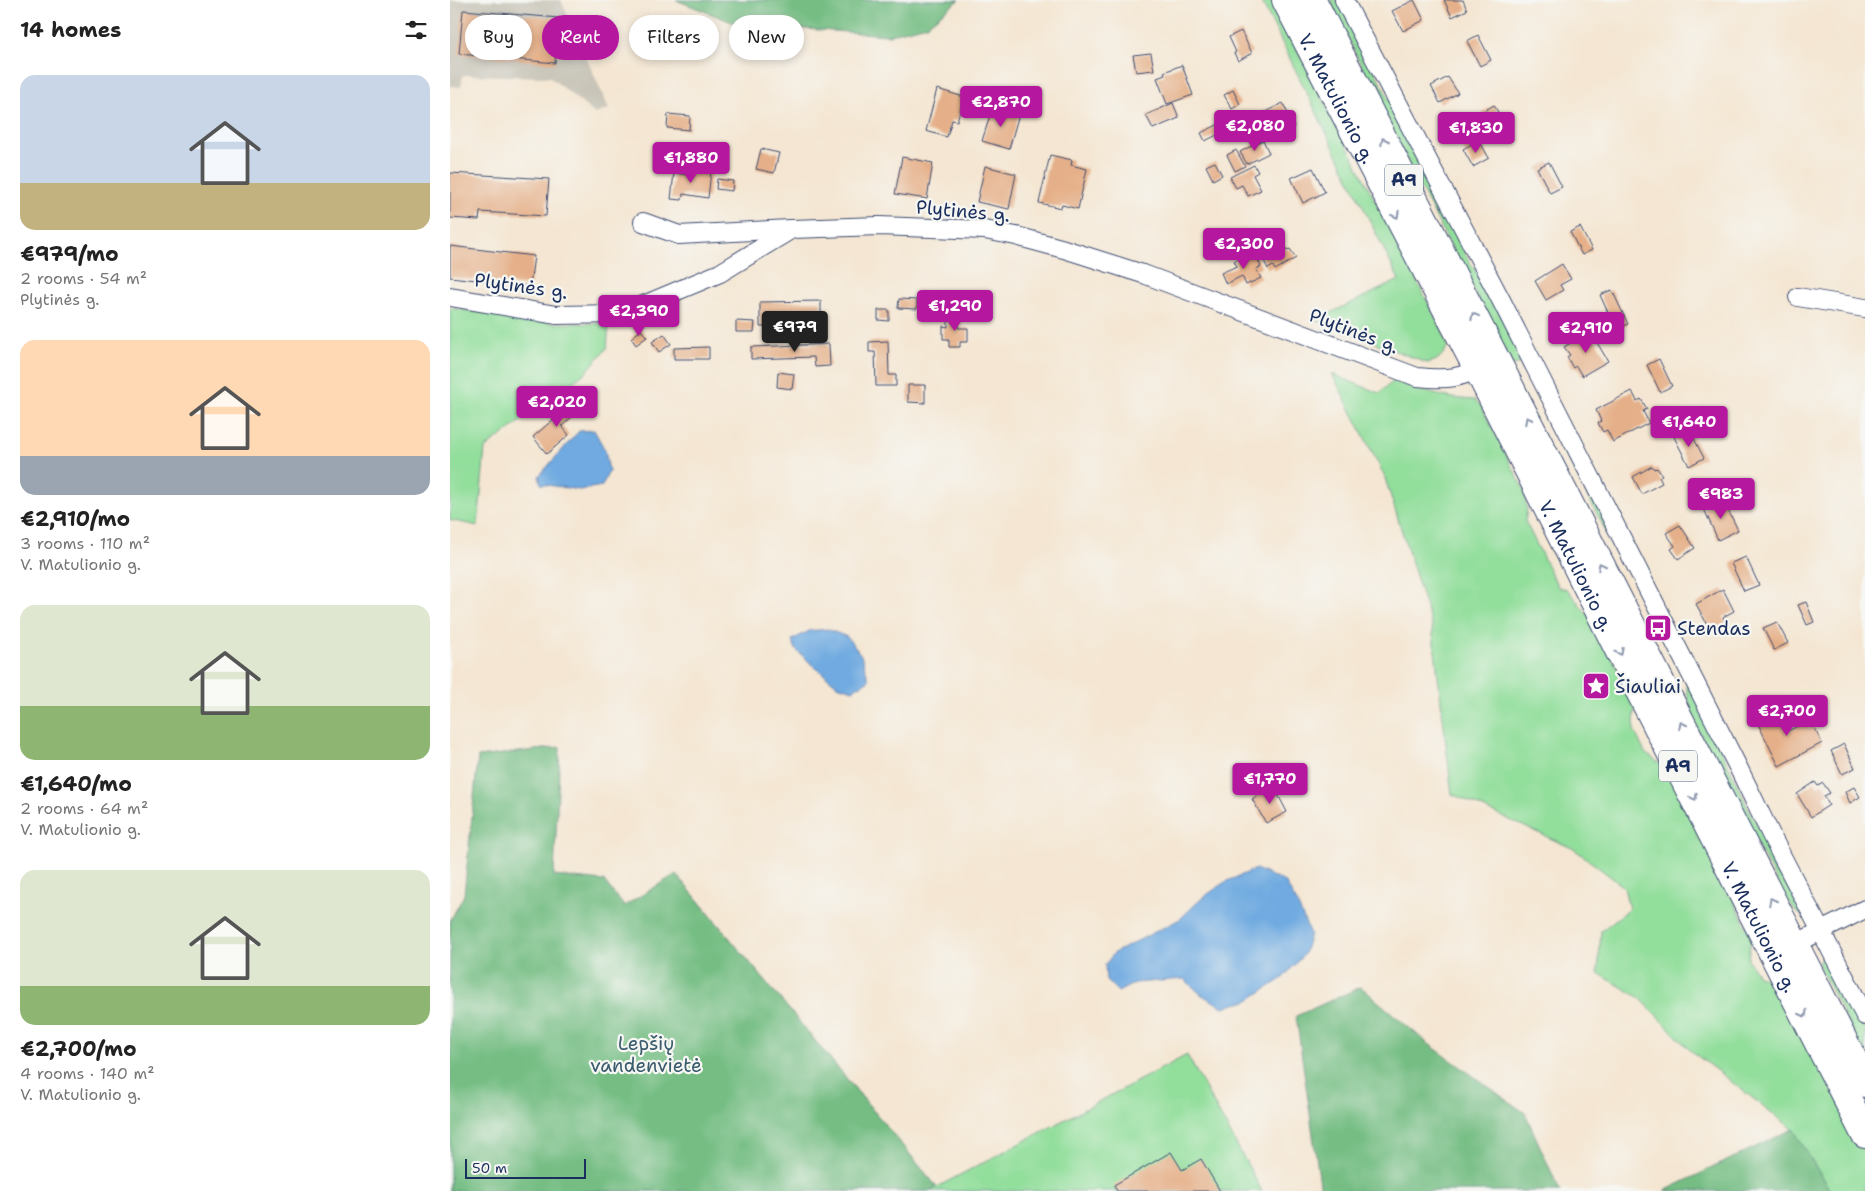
<!DOCTYPE html>
<meta charset="utf-8">
<style>
:root{--surface:#fff;--page:#f6f6f6;--text:#222;--muted:#767676;--accent:#b5179e}
body{margin:0;font-family:"Shantell Sans",sans-serif;background:var(--page);color:var(--text);height:100vh;display:flex;flex-direction:column;font-size:19px;white-space:nowrap}
*{box-sizing:border-box;margin:0}
p{font-size:16px;color:var(--muted)}
.icon{flex:none;width:28px;height:28px;fill:none;stroke:currentColor;stroke-width:2;stroke-linecap:round;stroke-linejoin:round}
.map{position:relative;flex:1;overflow:hidden}
.sheet{display:flex;flex-direction:column;background:var(--surface);width:450px}
.sheet>*{flex:none}
.top-card{position:absolute;left:15px;top:15px;width:475px;height:45px;display:flex;gap:10px}
.scale{position:absolute;left:15px;bottom:12px;width:121px;box-sizing:border-box;padding-left:5px;border:2px solid #1b2f5e;border-top:0;font-size:14px;line-height:18px;white-space:nowrap;color:#1b2f5e;-webkit-text-stroke:4px #f6f6f2;paint-order:stroke}
.price{position:absolute;translate:-50% -42px;padding:0 11px;border-radius:5px;background:var(--accent);color:#fff;font-size:16px;line-height:32px;filter:drop-shadow(0 1px 2px #0008)}
.price::after{content:'';position:absolute;left:50%;top:30px;width:15px;height:11px;margin-left:-8px;background:inherit;clip-path:polygon(0 0,100% 0,50% 100%)}
.price.on{background:#222;color:#fff}
ul{padding:0;list-style:none}
li{display:grid;align-content:center;gap:10px;height:265px;padding:0 20px}
li span{display:grid;place-items:center;height:155px;border-radius:15px;color:#555}
li>.icon{margin-inline-start:auto}
span .icon{width:90px;height:90px;fill:#fffc;stroke-width:1}
li b{font-size:21px}
h2{display:flex;justify-content:space-between;align-items:center;height:60px;padding:0 20px;font-size:21px}
.pill{padding:0 18px;border-radius:22px;background:var(--surface);box-shadow:0 2px 8px #0003;font-size:18px;line-height:45px}
.pill.on{background:var(--accent);color:#fff}
main{display:flex;flex:1;min-height:0}
.map>svg:first-child{display:block}
.industrial{fill:#c8c4b8}
.green{fill:#92de9b;stroke:#56867c}
.forest{fill:#75bd83;stroke:#487670}
.water{fill:#70aae0;stroke:#466c9f}
.building{fill:#e5b089}
.lines{fill:none;stroke-linecap:round;stroke-linejoin:round}
.street-casing{stroke:#3c4a6f;stroke-width:20}
.highway-casing{stroke:#3c4a6f;stroke-width:30}
.street{stroke:#fff;stroke-width:18}
.highway{stroke:#fff;stroke-width:28}
.oneway{stroke:#8d97ae}
.labels{text-anchor:middle;dominant-baseline:central;stroke-width:4.5;stroke-linejoin:round;paint-order:stroke}
.shield{fill:#f6f6f2;stroke:#5d6b8a;stroke-width:1}
.shield-label{font-size:18px;font-weight:bold;fill:#1b2f5e}
.street-label{font-size:19px;fill:#1b2f5e;stroke:#f6f6f2}
.poi-label{font-size:19px;fill:#1b2f5e;stroke:#f6f6f2;text-anchor:start}
.park-label{font-size:19px;fill:#395b6d;stroke:#f6f6f2}
</style>
<main>
<section class="sheet">
<h2>14 homes<svg class="icon" aria-label="filters" viewBox="0 0 24 24"><path d="M4 7h16M4 17h16"/><circle cx="9" cy="7" r="2"/><circle cx="15" cy="17" r="2"/></svg></h2>
<ul>
<li><span style="background:linear-gradient(#c9d6e8 70%,#c2b280 0)"><svg class="icon" aria-label="home" viewBox="0 0 24 24"><path d="M3 11l9-7 9 7M6 9v11h12V9"/></svg></span><div><b>€979/mo</b><p>2 rooms · 54 m²</p><p>Plytinės g.</p></div></li>
<li><span style="background:linear-gradient(#ffd9b3 75%,#9aa5b1 0)"><svg class="icon" aria-label="home" viewBox="0 0 24 24"><path d="M3 11l9-7 9 7M6 9v11h12V9"/></svg></span><div><b>€2,910/mo</b><p>3 rooms · 110 m²</p><p>V. Matulionio g.</p></div></li>
<li><span style="background:linear-gradient(#dfe7d0 65%,#8fb573 0)"><svg class="icon" aria-label="home" viewBox="0 0 24 24"><path d="M3 11l9-7 9 7M6 9v11h12V9"/></svg></span><div><b>€1,640/mo</b><p>2 rooms · 64 m²</p><p>V. Matulionio g.</p></div></li>
<li><span style="background:linear-gradient(#dfe7d0 75%,#8fb573 0)"><svg class="icon" aria-label="home" viewBox="0 0 24 24"><path d="M3 11l9-7 9 7M6 9v11h12V9"/></svg></span><div><b>€2,700/mo</b><p>4 rooms · 140 m²</p><p>V. Matulionio g.</p></div></li>
</ul>
</section>
<div class="map">
<svg width="1415" height="1191" viewBox="0 0 1415 1191">
<rect width="100%" height="100%" fill="#f6f6f2"/>
<filter id="ink" filterUnits="userSpaceOnUse"><feTurbulence type="fractalNoise" baseFrequency=".02" numOctaves="2"/><feDisplacementMap in="SourceGraphic" scale="10" xChannelSelector="R" yChannelSelector="G"/><feConvolveMatrix kernelMatrix="1 2 1 2 8 2 1 2 1" color-interpolation-filters="sRGB"/></filter>
<filter id="wash" filterUnits="userSpaceOnUse"><feTurbulence type="fractalNoise" baseFrequency=".0096" numOctaves="4" result="noise"/><feDisplacementMap in="SourceGraphic" scale="20" xChannelSelector="R" yChannelSelector="G"/><feGaussianBlur stdDeviation="1.12" result="paint"/><feColorMatrix in="noise" values="0 0 0 0 0 0 0 0 0 0 0 0 0 0 0 0 0 1.4 0 .05"/><feComposite in="paint" operator="in"/></filter>
<g filter="url(#wash)">
<rect width="100%" height="100%" fill="#f4e6d2"/>
<polygon class="industrial" points="0,0 111,0 159,109 145,114 100,77 13,75 11,87 0,86"/>
<g class="green">
<path d="M811 0H822L992 330 998 346C992 356 989 361 977 363L866 320 949 280Z"/>
<path d="M880 0H888L1002 221C1007 243 1020 264 1034 282L1189 582 1175 568 1096 416V411L1071 363 1062 365 960 167Z"/>
<polygon points="0,308 105,323 159,324 157,348 136,372 35,448 28,526 0,520"/>
<path d="M882 374 929 393 944 381C972 391 995 399 1025 400L1031 406 1074 490 1077 510 1075 521 1108 587 1117 589 1142 620 1185 703 1184 730 1195 753 1220 771 1301 936 1298 959 1308 976 1320 979 1329 987 1415 1152V1191H1380L1343 1129 1241 1051 1190 998 1148 973 1151 931 1179 909 1174 887 1124 849 1002 794 982 626 934 475Z"/>
<polygon points="1237,676 1300,812 1358,914 1352,915 1346,912 1333,894 1244,722 1237,693"/>
<polygon points="226,874 487,1187 737,1055 812,1191 0,1191"/>
<polygon points="1373,951 1378,951 1415,1025 1415,1057 1368,964"/>
</g>
<g class="forest">
<polygon points="226,0 509,0 477,25 438,35 287,24"/>
<polygon points="110,747 104,876 154,881 174,906 226,874 487,1187 481,1191 0,1191 0,921 14,895 28,757"/>
<polygon points="911,987 976,1042 1075,1113 1110,1191 871,1191 846,1016"/>
<polygon points="1343,1129 1380,1191 1214,1191"/>
</g>
<g class="water">
<polygon points="144,430 155,450 159,471 152,486 129,490 91,484 89,476 129,431"/>
<polygon points="377,629 397,637 411,655 419,680 403,690 387,685 366,668 345,649 342,640 359,631"/>
<polygon points="806,869 835,882 847,903 860,934 854,954 833,978 797,1001 773,1007 752,995 734,979 685,983 668,992 656,980 655,965 664,953 730,919 751,899 775,882"/>
</g>
<g id="blocks">
<g class="building">
<polygon points="964,0 974,20 953,31 942,11"/>
<polygon points="994,0 1013,0 1017,10 1002,17"/>
<polygon points="13,10 109,18 105,63 9,54"/>
<polygon points="791,31 802,53 788,61 784,53 786,52 779,37"/>
<polygon points="1028,35 1041,60 1030,66 1017,41"/>
<polygon points="701,53 704,70 686,72 683,55"/>
<polygon points="732,65 743,95 717,104 707,78 715,75 714,72"/>
<polygon points="998,77 1008,93 990,103 981,86"/>
<polygon points="487,89 514,97 507,121 502,120 497,137 476,131"/>
<polygon points="783,90 790,104 782,109 774,95"/>
<polygon points="723,103 729,118 703,129 696,115"/>
<polygon points="833,103 844,127 824,136 813,113"/>
<polygon points="1044,105 1057,129 1045,136 1032,112"/>
<polygon points="543,106 569,114 559,149 532,141"/>
<polygon points="218,114 240,116 239,130 217,128"/>
<polygon points="771,123 775,131 755,141 751,133"/>
<polygon points="813,140 819,153 797,164 790,152"/>
<polygon points="1029,140 1039,158 1023,167 1013,149"/>
<polygon points="311,149 329,153 324,173 306,169"/>
<polygon points="786,150 795,166 785,171 777,155"/>
<polygon points="600,155 622,160 621,165 637,169 628,209 612,205 611,208 589,203"/>
<polygon points="452,157 483,163 477,199 445,194"/>
<polygon points="765,162 772,175 763,180 756,166"/>
<polygon points="1099,162 1112,187 1100,193 1087,168"/>
<polygon points="804,165 808,172 803,175 811,190 798,196 792,185 786,188 780,177"/>
<polygon points="535,166 566,174 559,209 527,202"/>
<polygon points="863,168 875,192 853,203 841,178"/>
<polygon points="241,169 261,171 258,198 233,194 232,200 221,199 224,173 240,175"/>
<polygon points="0,173 99,179 96,216 30,212 29,220 0,218"/>
<polygon points="267,179 283,181 282,191 266,189"/>
<polygon points="1130,227 1142,250 1132,255 1120,232"/>
<polygon points="834,245 837,250 840,249 846,258 825,270 823,266 818,269 812,257"/>
<polygon points="0,246 84,256 80,286 0,277"/>
<polygon points="804,251 811,267 806,269 811,278 796,285 792,276 776,284 771,273 787,266 784,261"/>
<polygon points="1112,264 1121,279 1110,285 1113,290 1096,300 1085,281"/>
<polygon points="1162,290 1178,324 1166,330 1150,295"/>
<polygon points="449,299 467,300 467,309 448,308"/>
<polygon points="371,301 371,326 310,327 310,302"/>
<polygon points="428,310 439,310 439,321 428,320"/>
<polygon points="498,313 508,313 508,328 518,328 518,342 510,342 510,347 499,347 499,339 493,339 493,326 498,327"/>
<polygon points="286,321 305,322 304,332 286,332"/>
<polygon points="191,330 197,337 186,345 181,338"/>
<polygon points="1140,331 1158,361 1132,376 1126,366 1123,368 1117,357 1120,355 1114,347"/>
<polygon points="214,334 221,344 209,352 202,342"/>
<polygon points="438,341 439,375 446,375 446,386 426,386 425,352 419,352 419,342"/>
<polygon points="379,344 380,366 365,367 364,357 301,359 301,347"/>
<polygon points="259,347 259,359 224,359 224,348"/>
<polygon points="1209,359 1222,386 1210,392 1197,365"/>
<polygon points="328,372 344,374 342,389 327,387"/>
<polygon points="458,385 475,385 475,403 458,402"/>
<polygon points="1182,391 1187,401 1191,399 1197,409 1193,411 1199,423 1163,442 1157,430 1153,432 1148,423 1151,421 1146,410"/>
<polygon points="128,398 134,406 112,426 119,435 97,454 83,437"/>
<polygon points="1239,429 1254,458 1239,466 1224,437"/>
<polygon points="1202,466 1204,469 1207,468 1212,475 1209,477 1212,483 1192,494 1183,477"/>
<polygon points="1273,500 1288,530 1268,540 1254,509"/>
<polygon points="1230,525 1245,548 1228,559 1221,549 1225,546 1216,533"/>
<polygon points="1296,557 1309,585 1294,591 1281,563"/>
<polygon points="1273,589 1284,611 1273,617 1276,623 1265,629 1262,624 1258,626 1246,604"/>
<polygon points="1356,602 1364,622 1357,625 1348,605"/>
<polygon points="1327,622 1338,643 1324,650 1313,628"/>
<polygon points="1326,709 1338,731 1360,720 1372,743 1329,766 1306,720"/>
<polygon points="1394,744 1405,768 1392,774 1381,751"/>
<polygon points="1365,782 1368,786 1373,783 1380,793 1374,796 1379,805 1361,817 1347,794"/>
<polygon points="824,787 837,812 816,823 802,799"/>
<polygon points="1404,787 1410,797 1400,803 1395,792"/>
<polygon points="721,1152 732,1170 751,1159 770,1191 667,1191 664,1185"/>
</g>
</g>
</g>
<g filter="url(#ink)">
<use href="#blocks" fill-opacity="0" stroke="#3c4a6f" stroke-width="1"/>
<g class="lines">
<g class="street-casing">
<g id="street">
<polyline points="894,0 1051,300 1289,769 1323,839 1415,1016"/>
<polyline points="193,222 229,235 340,229"/>
<path d="M0 297 106 315 172 314 270 273 342 229 429 226 535 230 566 236 614 249 696 275 967 377C998 380 1009 379 1037 365"/>
<polyline points="1348,297 1415,308"/>
<polyline points="1335,949 1415,909"/>
</g>
</g>
<g class="highway-casing">
<g id="highway">
<path id="s1" d="M836 0 1028 369 1177 666 1415 1134"/>
<polyline points="862,0 1415,1083"/>
</g>
</g>
<use href="#street" class="street"/>
<use href="#highway" class="highway"/>
</g>
<defs><path id="oneway-chevron" d="M-2-3.5L2.5 0L-2 3.5" fill="none" stroke-width="1.6" stroke-linecap="round" stroke-linejoin="round" transform="scale(1.25)"/></defs>
<g class="oneway">
<use href="#oneway-chevron" transform="translate(934 141) rotate(-117)"/>
<use href="#oneway-chevron" transform="translate(946 215) rotate(62)"/>
<use href="#oneway-chevron" transform="translate(1024 316) rotate(-118)"/>
<use href="#oneway-chevron" transform="translate(1078 420) rotate(-117)"/>
<use href="#oneway-chevron" transform="translate(1151 566) rotate(-117)"/>
<use href="#oneway-chevron" transform="translate(1170 652) rotate(63)"/>
<use href="#oneway-chevron" transform="translate(1232 725) rotate(-117)"/>
<use href="#oneway-chevron" transform="translate(1244 797) rotate(63)"/>
<use href="#oneway-chevron" transform="translate(1322 901) rotate(-117)"/>
<use href="#oneway-chevron" transform="translate(1354 1014) rotate(63)"/>
</g>
</g>
<defs>
<g id="bus-square" transform="scale(1.4375)"><rect x="-9" y="-9" width="18" height="18" rx="4" fill="#b5179e" stroke="#f6f6f2"/><path d="M-5-6H5V4H4V6H2V4H-2V6H-4V4H-5ZM-3.5-4V0h7V-4ZM-3.5 1.2v1.5H-2V1.2ZM2 1.2v1.5H3.5V1.2Z" fill="#fff"/></g>
<g id="sight-square" transform="scale(1.4375)"><rect x="-9" y="-9" width="18" height="18" rx="4" fill="#b5179e" stroke="#f6f6f2"/><path d="M0-6L1.8-2.2L6-1.7L2.9 1.2L3.7 5.4L0 3.3L-3.7 5.4L-2.9 1.2L-6-1.7L-1.8-2.2Z" fill="#fff"/></g>
</defs>
<g fill-rule="evenodd">
<use href="#bus-square" x="1208" y="628"/>
<use href="#sight-square" x="1146" y="686"/>
</g>
<g class="labels">
<g class="shield">
<rect x="935" y="164.5" width="38" height="31" rx="4"/>
<rect x="1209" y="750.5" width="38" height="31" rx="4"/>
</g>
<g class="shield-label">
<text x="954" y="180">A9</text>
<text x="1228" y="766">A9</text>
</g>
<g class="street-label">
<text stroke="none"><textPath href="#s1" startOffset="111">V. Matulionio g.</textPath></text>
<text transform="translate(513 211) rotate(5)">Plytinės g.</text>
<text transform="translate(71 286) rotate(8)">Plytinės g.</text>
<text transform="translate(904 331) rotate(21)">Plytinės g.</text>
<text stroke="none"><textPath href="#s1" startOffset="636">V. Matulionio g.</textPath></text>
<text stroke="none"><textPath href="#s1" startOffset="1041">V. Matulionio g.</textPath></text>
</g>
<g class="poi-label">
<text x="1227" y="628">Stendas</text>
<text x="1165" y="686">Šiauliai</text>
</g>
<g class="park-label">
<text x="196" y="1043">Lepšių<tspan x="196" dy="22">vandenvietė</tspan></text>
</g>
</g>
</svg>
<div class="scale">50 m</div>
<b class="price" style="left:551px;top:128px">€2,870</b>
<b class="price" style="left:805px;top:152px">€2,080</b>
<b class="price" style="left:1026px;top:154px">€1,830</b>
<b class="price" style="left:241px;top:184px">€1,880</b>
<b class="price" style="left:794px;top:270px">€2,300</b>
<b class="price" style="left:505px;top:332px">€1,290</b>
<b class="price" style="left:189px;top:337px">€2,390</b>
<b class="price on" style="left:345px;top:353px">€979</b>
<b class="price" style="left:1136px;top:354px">€2,910</b>
<b class="price" style="left:107px;top:428px">€2,020</b>
<b class="price" style="left:1239px;top:448px">€1,640</b>
<b class="price" style="left:1271px;top:520px">€983</b>
<b class="price" style="left:1337px;top:737px">€2,700</b>
<b class="price" style="left:820px;top:805px">€1,770</b>
<div class="top-card">
<a class="pill">Buy</a>
<a class="pill on">Rent</a>
<a class="pill">Filters</a>
<a class="pill">New</a>
</div>
</div>
</main>
